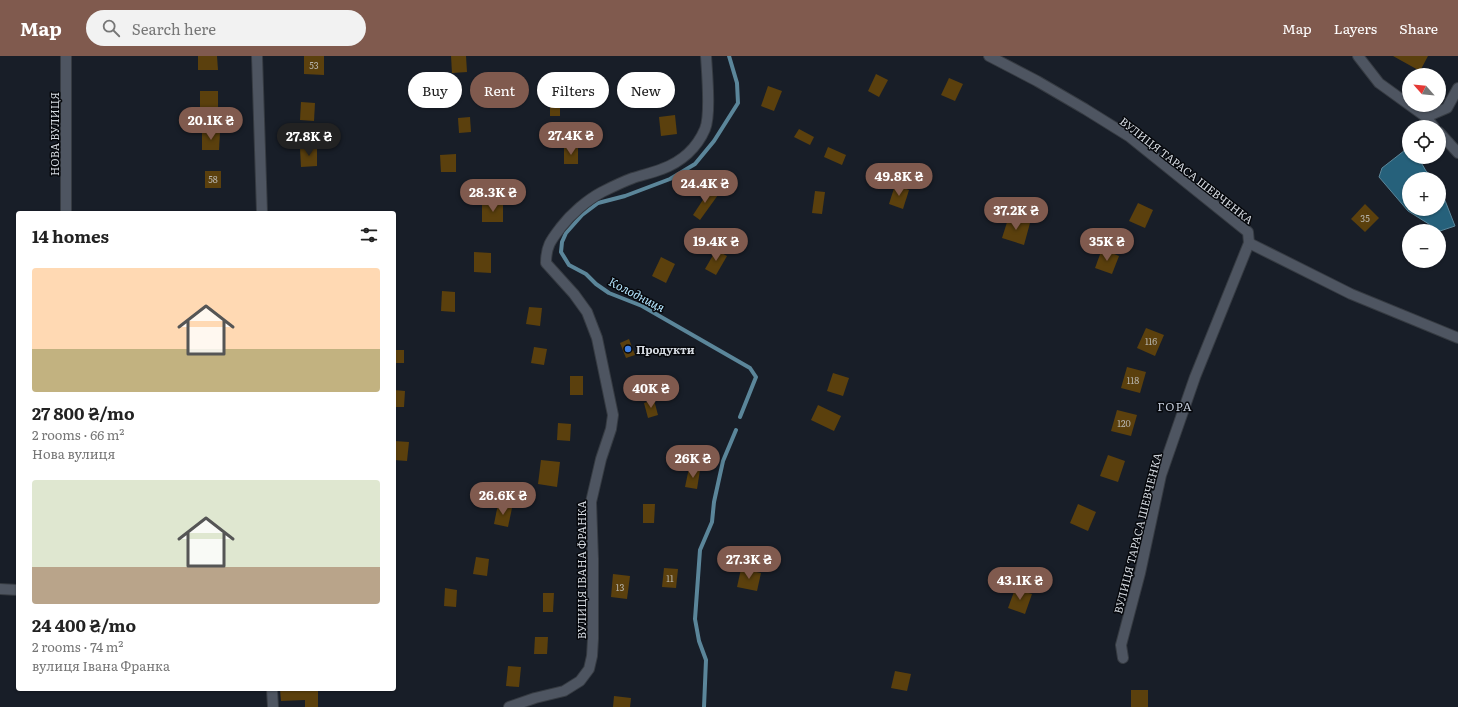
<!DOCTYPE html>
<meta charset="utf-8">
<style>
:root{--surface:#fff;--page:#f2f2f2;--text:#222;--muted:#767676;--accent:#805a4e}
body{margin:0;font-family:Literata,serif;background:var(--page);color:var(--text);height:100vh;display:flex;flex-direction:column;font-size:15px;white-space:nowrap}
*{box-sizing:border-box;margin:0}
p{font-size:13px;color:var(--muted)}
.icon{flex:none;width:22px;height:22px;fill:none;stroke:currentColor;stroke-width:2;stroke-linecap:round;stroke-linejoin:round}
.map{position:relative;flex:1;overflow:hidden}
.sheet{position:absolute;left:16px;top:155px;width:380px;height:480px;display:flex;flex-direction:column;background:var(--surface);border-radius:4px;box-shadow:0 1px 3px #0004}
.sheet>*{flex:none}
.guide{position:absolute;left:408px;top:16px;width:380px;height:36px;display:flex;gap:8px}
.needle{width:26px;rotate:297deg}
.tools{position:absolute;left:1402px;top:12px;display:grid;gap:8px}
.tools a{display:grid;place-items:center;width:44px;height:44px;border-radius:50%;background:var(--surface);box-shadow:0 1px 3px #0004;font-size:20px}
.price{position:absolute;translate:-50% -34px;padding:0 9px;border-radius:14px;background:var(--accent);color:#fff;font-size:13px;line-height:26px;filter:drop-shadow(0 1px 2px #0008)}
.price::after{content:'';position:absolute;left:50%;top:24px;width:12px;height:9px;margin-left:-6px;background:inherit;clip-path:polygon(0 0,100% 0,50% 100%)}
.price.on{background:#222;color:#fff}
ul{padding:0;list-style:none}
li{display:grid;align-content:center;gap:8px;height:212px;padding:0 16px}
li span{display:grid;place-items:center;height:124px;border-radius:4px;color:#555}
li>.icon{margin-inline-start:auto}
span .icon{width:72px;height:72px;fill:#fffc;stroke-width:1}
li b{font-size:17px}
h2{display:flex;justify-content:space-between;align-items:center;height:48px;padding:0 16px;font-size:17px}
.pill{padding:0 14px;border-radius:18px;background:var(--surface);box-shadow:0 1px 3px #0004;font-size:14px;line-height:36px}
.pill.on{background:var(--accent);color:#fff}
header{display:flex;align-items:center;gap:24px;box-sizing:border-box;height:56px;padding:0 20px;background:var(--accent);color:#fff}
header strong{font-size:19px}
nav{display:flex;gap:22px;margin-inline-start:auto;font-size:14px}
.search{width:280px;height:36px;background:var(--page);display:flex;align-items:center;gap:10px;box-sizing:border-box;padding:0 14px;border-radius:22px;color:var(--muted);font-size:15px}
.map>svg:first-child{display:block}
.water{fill:#26617b;stroke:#5b869a}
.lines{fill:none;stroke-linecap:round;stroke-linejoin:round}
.stream{stroke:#5b869a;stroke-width:4}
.building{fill:#5b400d}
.minor-casing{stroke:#363b42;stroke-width:12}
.minor{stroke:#4e5561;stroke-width:10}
.shop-dot{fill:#3f7fe0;stroke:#06080c;stroke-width:1.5}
.labels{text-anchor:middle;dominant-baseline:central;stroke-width:3;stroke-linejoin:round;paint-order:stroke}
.number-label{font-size:9px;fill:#b7b4ad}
.street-label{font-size:11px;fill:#d6dbe2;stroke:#06080c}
.poi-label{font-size:11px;font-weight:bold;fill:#d6dbe2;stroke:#06080c;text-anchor:start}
.water-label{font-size:12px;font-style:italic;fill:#b4e5fe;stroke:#06080c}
.neighbourhood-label{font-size:12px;letter-spacing:1px;fill:#c0c8d5;stroke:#06080c}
</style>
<header>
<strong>Map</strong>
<div class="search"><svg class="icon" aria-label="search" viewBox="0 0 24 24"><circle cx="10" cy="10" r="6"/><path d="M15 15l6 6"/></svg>Search here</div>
<nav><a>Map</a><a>Layers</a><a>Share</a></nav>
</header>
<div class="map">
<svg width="1458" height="651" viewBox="0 0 1458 651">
<rect width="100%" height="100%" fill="#181e28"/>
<polygon class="water" points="1409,91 1409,101 1418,101 1426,115 1435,123 1409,123 1409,153 1439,153 1439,129 1455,170 1440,175 1408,155 1379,121 1382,112"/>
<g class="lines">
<g class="stream">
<polyline points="729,0 737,27 738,47 714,85 695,108 670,123 625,140 598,147 582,159 566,177 562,186 561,196 569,209 586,218 596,228 609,237 642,250 750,312 756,321 740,361"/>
<polyline points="704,651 706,604 699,585 695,563 700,494 712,466 714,446 723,405 736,374"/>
</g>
</g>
<g class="building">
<polygon points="198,0 217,0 218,14 198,14"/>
<polygon points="304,0 324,0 324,19 304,18"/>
<polygon points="451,0 466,0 467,16 452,17"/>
<polygon points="1393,0 1428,0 1420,15"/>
<polygon points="876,18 888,24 879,41 868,35"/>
<polygon points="949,22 963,28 955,45 941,39"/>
<polygon points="669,23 670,41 649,42 649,24"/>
<polygon points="768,30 782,35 774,55 761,50"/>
<rect x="200" y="35" width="18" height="16"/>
<rect x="550" y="42" width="10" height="18"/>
<polygon points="301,46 315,47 314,65 300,64"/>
<polygon points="675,59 677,78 661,80 659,61"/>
<polygon points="470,61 471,76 459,77 458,62"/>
<polygon points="799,73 814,81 810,89 794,81"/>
<polygon points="202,76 220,76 219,94 202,94"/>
<polygon points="578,91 578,108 564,108 564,92"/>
<polygon points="828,91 846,99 842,109 824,101"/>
<polygon points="300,92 317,92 317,110 301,111"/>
<polygon points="456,98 456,116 441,116 440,99"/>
<rect x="205" y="115" width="16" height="17"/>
<polygon points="895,129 909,134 903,153 889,148"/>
<polygon points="710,133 718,139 700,164 693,159"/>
<polygon points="815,135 825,136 822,158 812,157"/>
<polygon points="1138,147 1153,154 1145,172 1129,165"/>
<polygon points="503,148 503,166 482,166 482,149"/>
<polygon points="1365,148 1379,162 1365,176 1351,163"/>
<polygon points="1009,160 1030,167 1024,189 1002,182"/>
<polygon points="1102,193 1119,200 1112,218 1095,212"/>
<polygon points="716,194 727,200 716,219 705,213"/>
<polygon points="474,196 491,197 491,217 474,216"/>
<polygon points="661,201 675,208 666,227 652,220"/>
<polygon points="442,235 455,236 455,256 441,255"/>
<polygon points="529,251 542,252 540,270 526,268"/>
<polygon points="1146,272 1164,279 1155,300 1137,292"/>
<polygon points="629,283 635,299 626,302 620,287"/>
<polygon points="534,291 547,293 544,309 531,307"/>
<rect x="394" y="294" width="10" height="13"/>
<polygon points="1127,311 1146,316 1140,337 1121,332"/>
<polygon points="833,317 849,322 843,340 827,335"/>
<rect x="570" y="320" width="13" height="19"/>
<polygon points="394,334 405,335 404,351 394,351"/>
<polygon points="654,344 658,359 648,362 644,347"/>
<polygon points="818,349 841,360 834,375 811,364"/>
<polygon points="1117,354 1137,359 1131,380 1111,375"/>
<polygon points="558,367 571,368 570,385 557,384"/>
<polygon points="394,385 409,386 407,405 394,404"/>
<polygon points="1108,399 1125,405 1118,426 1100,420"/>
<polygon points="541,404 560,406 557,431 538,428"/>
<polygon points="689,412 700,414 697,433 685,431"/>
<polygon points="498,448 512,452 508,471 494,468"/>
<polygon points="643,448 655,448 654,467 643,467"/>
<polygon points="1078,448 1096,456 1088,475 1070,467"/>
<polygon points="476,501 489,503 487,520 473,518"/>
<polygon points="664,512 678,513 676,532 662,531"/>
<polygon points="741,513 761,517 757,535 737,531"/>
<polygon points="613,518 630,520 627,543 611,541"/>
<polygon points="445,532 457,534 456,551 444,550"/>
<polygon points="1015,533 1032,538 1025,558 1008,552"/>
<polygon points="543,537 554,537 553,556 543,556"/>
<polygon points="535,581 548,581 547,598 534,598"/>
<polygon points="508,610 521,611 519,631 506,630"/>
<polygon points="895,615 911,618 907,635 891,632"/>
<polygon points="280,633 290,633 290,634 318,634 318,651 305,651 305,644 281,645"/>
<rect x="1131" y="634" width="17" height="17"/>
<polygon points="614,640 631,642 630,651 613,651"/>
</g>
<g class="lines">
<g class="minor-casing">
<g id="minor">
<polyline points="257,0 262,157"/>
<polyline points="989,0 1037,25 1085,53 1130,81 1248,176 1249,187 1195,321 1161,419 1140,517 1121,589 1123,602"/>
<polyline points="1358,0 1379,27 1426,61 1434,71"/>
<polyline points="1426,61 1447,52 1458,32"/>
<polyline points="1439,76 1458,97"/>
<polyline points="66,157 66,0"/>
<polyline points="1249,187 1351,238 1458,282"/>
<polyline points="0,533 18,534"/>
<polyline points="272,633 273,651"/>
<path d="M509 651 535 642 564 635 580 625 589 613 592 600 593 583V503L591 446 601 403 611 373 613 359 597 282 587 256 574 238 546 207C546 190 551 184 561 171 571 158 587 144 602 136 612 131 622 126 633 122 642 119 652 117 662 113 681 106 697 92 705 73 711 59 707 17 706 0"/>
</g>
</g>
<use href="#minor" class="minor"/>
</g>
<circle class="shop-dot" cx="628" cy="293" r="4"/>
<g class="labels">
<g class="number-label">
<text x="314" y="9">53</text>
<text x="213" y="123">58</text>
<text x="1365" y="162">35</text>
<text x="1151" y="285">116</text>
<text x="1133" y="324">118</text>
<text x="1124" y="367">120</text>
<text x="670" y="522">11</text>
<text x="620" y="531">13</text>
</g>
<g class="street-label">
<text transform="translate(54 78) rotate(-90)">НОВА ВУЛИЦЯ</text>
<text transform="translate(1187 114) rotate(38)">ВУЛИЦЯ ТАРАСА ШЕВЧЕНКА</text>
<text transform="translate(1137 477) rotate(-76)">ВУЛИЦЯ ТАРАСА ШЕВЧЕНКА</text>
<text transform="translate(581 514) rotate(-90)">ВУЛИЦЯ ІВАНА ФРАНКА</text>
</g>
<g class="poi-label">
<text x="636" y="293">Продукти</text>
</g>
<g class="water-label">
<text transform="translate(637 238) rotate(27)">Колодниця</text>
</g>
<g class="neighbourhood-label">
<text x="1175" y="350">ГОРА</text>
</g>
</g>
</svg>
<div class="tools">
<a><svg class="needle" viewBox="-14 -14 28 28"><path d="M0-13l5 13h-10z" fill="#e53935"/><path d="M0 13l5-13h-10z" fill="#767676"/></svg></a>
<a><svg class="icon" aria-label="locate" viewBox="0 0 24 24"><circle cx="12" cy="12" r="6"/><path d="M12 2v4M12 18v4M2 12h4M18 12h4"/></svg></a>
<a>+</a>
<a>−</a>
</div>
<b class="price" style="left:211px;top:85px">20.1K ₴</b>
<b class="price" style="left:571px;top:100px">27.4K ₴</b>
<b class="price on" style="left:309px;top:101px">27.8K ₴</b>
<b class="price" style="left:899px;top:141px">49.8K ₴</b>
<b class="price" style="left:705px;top:148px">24.4K ₴</b>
<b class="price" style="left:493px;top:157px">28.3K ₴</b>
<b class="price" style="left:1016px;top:175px">37.2K ₴</b>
<b class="price" style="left:716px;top:206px">19.4K ₴</b>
<b class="price" style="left:1107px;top:206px">35K ₴</b>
<b class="price" style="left:651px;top:353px">40K ₴</b>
<b class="price" style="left:693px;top:423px">26K ₴</b>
<b class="price" style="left:503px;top:460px">26.6K ₴</b>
<b class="price" style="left:749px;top:524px">27.3K ₴</b>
<b class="price" style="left:1020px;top:545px">43.1K ₴</b>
<div class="guide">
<a class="pill">Buy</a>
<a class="pill on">Rent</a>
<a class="pill">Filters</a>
<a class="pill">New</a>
</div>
<section class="sheet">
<h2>14 homes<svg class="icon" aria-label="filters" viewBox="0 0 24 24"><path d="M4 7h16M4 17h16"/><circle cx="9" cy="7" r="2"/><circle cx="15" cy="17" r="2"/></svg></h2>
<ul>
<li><span style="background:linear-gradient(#ffd9b3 65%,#c2b280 0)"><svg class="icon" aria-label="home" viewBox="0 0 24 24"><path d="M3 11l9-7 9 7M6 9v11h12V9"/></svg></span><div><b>27 800 ₴/mo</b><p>2 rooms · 66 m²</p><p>Нова вулиця</p></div></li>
<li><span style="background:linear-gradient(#dfe7d0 70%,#b9a48a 0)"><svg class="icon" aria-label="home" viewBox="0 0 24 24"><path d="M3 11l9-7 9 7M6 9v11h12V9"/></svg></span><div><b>24 400 ₴/mo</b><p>2 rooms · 74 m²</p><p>вулиця Івана Франка</p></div></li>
</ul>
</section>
</div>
